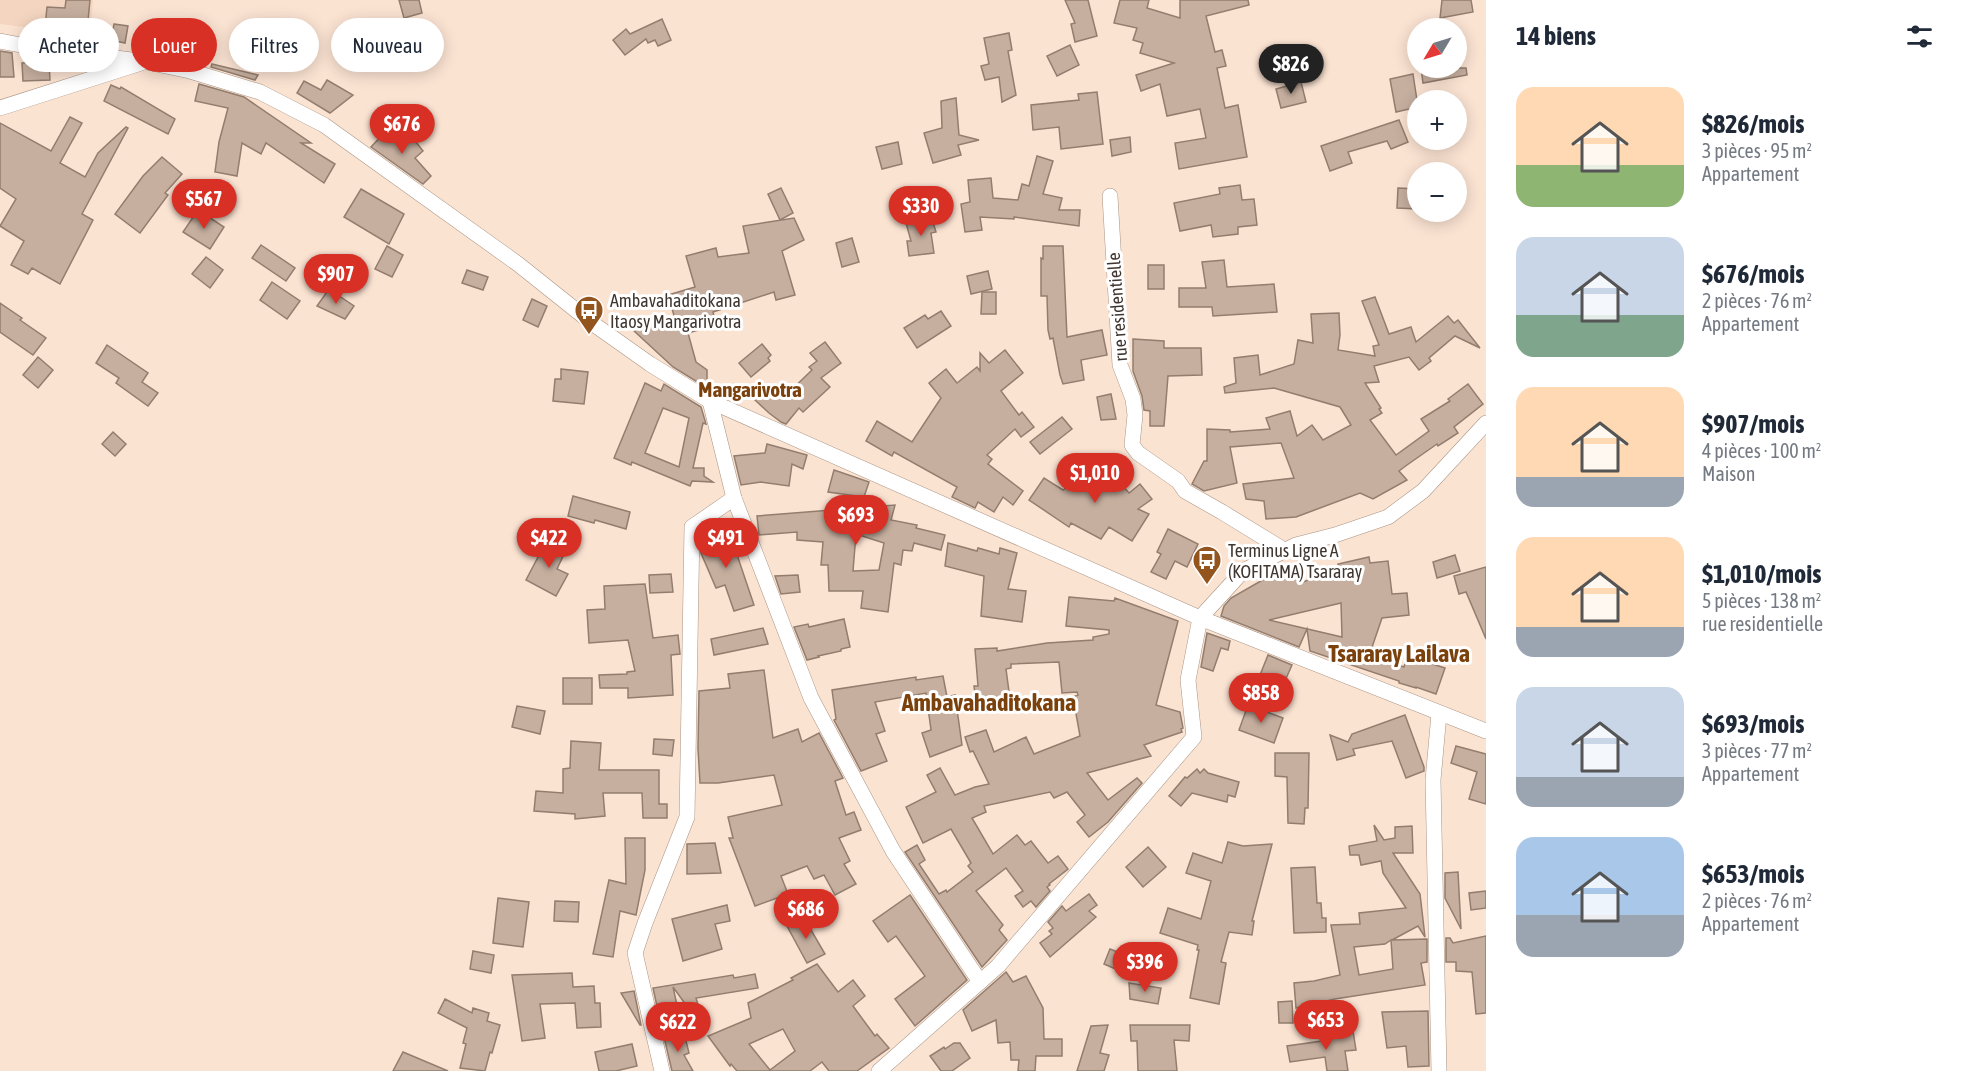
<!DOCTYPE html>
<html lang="fr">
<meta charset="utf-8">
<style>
:root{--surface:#fff;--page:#f6f6f7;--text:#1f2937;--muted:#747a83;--accent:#d93025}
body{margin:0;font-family:"Asap Condensed",sans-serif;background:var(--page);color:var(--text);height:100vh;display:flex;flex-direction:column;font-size:22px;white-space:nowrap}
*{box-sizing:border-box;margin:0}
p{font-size:20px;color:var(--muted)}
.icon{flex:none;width:33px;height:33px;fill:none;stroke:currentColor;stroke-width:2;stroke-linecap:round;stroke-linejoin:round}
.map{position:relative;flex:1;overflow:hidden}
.drawer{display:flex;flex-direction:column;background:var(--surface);width:480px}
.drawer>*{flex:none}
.guide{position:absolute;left:18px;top:18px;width:570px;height:54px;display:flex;gap:12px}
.needle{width:39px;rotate:232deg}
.controls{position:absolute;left:1407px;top:18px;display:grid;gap:12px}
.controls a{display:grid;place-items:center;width:60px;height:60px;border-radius:50%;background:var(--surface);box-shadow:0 3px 15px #0003;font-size:30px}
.price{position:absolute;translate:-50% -51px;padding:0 14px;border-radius:21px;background:var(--accent);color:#fff;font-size:20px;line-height:39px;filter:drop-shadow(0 2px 3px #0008)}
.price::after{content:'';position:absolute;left:50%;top:36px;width:18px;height:14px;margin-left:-9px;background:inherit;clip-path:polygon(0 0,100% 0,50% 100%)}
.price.current{background:#222;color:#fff}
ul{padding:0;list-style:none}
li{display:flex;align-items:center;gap:18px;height:150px;padding:0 30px}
li span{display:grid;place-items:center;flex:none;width:168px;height:120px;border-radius:18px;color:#555}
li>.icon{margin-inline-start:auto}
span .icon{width:72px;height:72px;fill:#fffc;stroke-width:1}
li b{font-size:26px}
h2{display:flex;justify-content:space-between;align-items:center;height:72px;padding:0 30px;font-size:26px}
.pill{padding:0 21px;border-radius:27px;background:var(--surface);box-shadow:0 3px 15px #0003;font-size:21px;line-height:54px}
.pill.current{background:var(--accent);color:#fff}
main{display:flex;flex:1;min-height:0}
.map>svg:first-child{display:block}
.built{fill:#f4d6c0}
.building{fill:#c6af9f;stroke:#937d6e;stroke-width:1.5;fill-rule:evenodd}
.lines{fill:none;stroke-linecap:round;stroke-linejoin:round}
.street-casing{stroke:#aa9484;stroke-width:16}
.street{stroke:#fff;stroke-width:15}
.labels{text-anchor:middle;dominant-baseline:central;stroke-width:6;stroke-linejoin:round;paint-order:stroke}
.poi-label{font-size:18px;fill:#403630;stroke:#fff;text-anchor:start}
.street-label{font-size:18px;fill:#403630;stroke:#fff}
.quarter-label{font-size:21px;font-weight:bold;fill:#7b410d;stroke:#fff}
.district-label{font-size:24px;font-weight:bold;fill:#7b410d;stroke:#fff}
</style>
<main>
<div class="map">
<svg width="1486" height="1071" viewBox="0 0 1486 1071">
<rect width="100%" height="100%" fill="#fbe3d2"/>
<polygon class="built" points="0,0 93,0 90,36 0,24"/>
<g class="building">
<polygon points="66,0 90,0 87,31 45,27 47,7 65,8"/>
<polygon points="399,0 419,0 422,13 404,18"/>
<polygon points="1065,0 1088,0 1097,36 1075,42 1071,24 1075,23"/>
<polygon points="1120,0 1149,0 1147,8 1180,18 1180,0 1248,0 1249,5 1206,16 1215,52 1222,50 1226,66 1217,68 1225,108 1238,105 1247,157 1179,169 1175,143 1206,138 1200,109 1167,116 1160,84 1141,91 1136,75 1174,63 1140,53 1143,43 1133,40 1137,28 1114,23"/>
<polygon points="1442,0 1471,0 1473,12 1440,18"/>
<polygon points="662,19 671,40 658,46 655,40 648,43 646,39 625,55 613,40 626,29 630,34"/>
<polygon points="114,24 128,26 125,43 111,40"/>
<polygon points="1009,33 1012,50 1008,51 1016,95 1002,102 999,77 985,80 981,66 989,64 984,38"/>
<polygon points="1070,45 1079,65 1057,76 1047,56"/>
<polygon points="0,51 12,53 14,77 0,77"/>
<polygon points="49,62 50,80 23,81 22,63"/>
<polygon points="212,64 233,69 258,75 255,80 211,67"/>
<polygon points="1421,68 1466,68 1467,75 1423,83"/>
<polygon points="1413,74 1418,107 1396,112 1390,79"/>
<polygon points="327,80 353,95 330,113 297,93 304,81 321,90"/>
<polygon points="1301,82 1306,102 1281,108 1276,89"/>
<polygon points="199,84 244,97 311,143 301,143 335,164 324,183 266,143 261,154 242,143 237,176 215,172 219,142 228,108 195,101"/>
<polygon points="111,85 120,89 121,87 175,119 168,134 104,101"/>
<polygon points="1097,92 1103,144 1061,149 1059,127 1033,130 1031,105 1079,100 1078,94"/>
<polygon points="956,98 959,135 979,140 958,145 961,155 933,163 924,133 942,128 941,101"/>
<polygon points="70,117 82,123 60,163 85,177 98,153 126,127 128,128 82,214 93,220 60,284 32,268 28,274 11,265 24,241 0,226 16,199 0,188 0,123 51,151"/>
<polygon points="1399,120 1408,142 1391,149 1387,141 1348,152 1352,163 1330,171 1321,146"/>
<polygon points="388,129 404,143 412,137 423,151 415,158 431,176 423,184 371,147"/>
<polygon points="1130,137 1131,152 1112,156 1110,140"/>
<polygon points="898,142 902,164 882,169 876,147"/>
<polygon points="1037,156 1053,161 1043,194 1062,198 1059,210 1080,210 1079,226 1014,217 1014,219 980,217 982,230 965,232 961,204 970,202 968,180 991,178 993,198 1018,200 1022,184 1029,186"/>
<polygon points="162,157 182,174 165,193 168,195 140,233 115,214 143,176"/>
<polygon points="1240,185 1242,200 1254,199 1257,225 1238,227 1238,234 1213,237 1211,225 1180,231 1174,203 1220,194 1219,188"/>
<polygon points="781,188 793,213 780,220 768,194"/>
<polygon points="1398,188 1418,189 1418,209 1397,208"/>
<polygon points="361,189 404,214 389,244 344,217"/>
<polygon points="198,210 224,227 210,249 183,232"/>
<polygon points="931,216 936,232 931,233 934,253 909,256 907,241 911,241 906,223"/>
<polygon points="794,218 804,240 782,251 795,295 776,300 774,292 713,312 716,325 688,333 696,362 707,370 707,388 673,367 632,329 647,318 656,329 675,319 668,295 695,287 686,256 716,248 718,257 749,253 743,226"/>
<polygon points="852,238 859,262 842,267 836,243"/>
<polygon points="261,245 295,268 286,281 252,258"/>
<polygon points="387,246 403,255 392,277 375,269"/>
<polygon points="1043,246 1063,246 1067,337 1102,330 1107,355 1081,360 1084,380 1063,384 1060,375 1053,338 1050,339 1048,330 1047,296 1041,296 1041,258 1043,259"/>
<polygon points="206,257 223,270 210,288 192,274"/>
<polygon points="1224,260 1227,287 1274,284 1277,312 1213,316 1212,307 1179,307 1179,288 1206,288 1202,262"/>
<rect x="1148" y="265" width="16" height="24"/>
<polygon points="467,270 488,277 483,290 462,283"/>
<polygon points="988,271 992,289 971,294 967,276"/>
<polygon points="272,282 300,301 287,319 260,300"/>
<polygon points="329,289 354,306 345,319 317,306"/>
<polygon points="982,292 996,292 996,314 981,314"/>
<polygon points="1375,297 1389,334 1411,327 1416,342 1448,316 1454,323 1458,320 1480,348 1455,336 1429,358 1431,361 1419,370 1409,357 1374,366 1379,382 1365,383 1381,408 1379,409 1382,413 1370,420 1396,455 1429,431 1421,419 1450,401 1448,399 1468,384 1483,404 1454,427 1458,433 1438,446 1437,444 1407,465 1399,471 1407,480 1373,499 1360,493 1296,517 1266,519 1264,501 1246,499 1243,484 1294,478 1281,443 1230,447 1237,483 1204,491 1192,484 1204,461 1207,461 1207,429 1230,430 1230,432 1270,429 1266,418 1290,411 1297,436 1312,425 1323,440 1351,425 1340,407 1274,388 1225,393 1224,387 1236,383 1234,358 1258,355 1260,375 1294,364 1298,340 1313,343 1311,314 1339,313 1340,335 1338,350 1375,356 1373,346 1379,345 1362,301"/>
<polygon points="532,299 547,306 538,327 523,320"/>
<polygon points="0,303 22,318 20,320 46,338 33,355 0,332"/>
<polygon points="941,311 951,326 917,348 904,328 925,315 928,319"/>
<polygon points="1133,339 1164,341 1164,348 1201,348 1202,375 1168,376 1164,426 1150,426 1150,411 1144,410 1142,396 1133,371"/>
<polygon points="825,342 841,363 821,378 830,387 803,412 799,408 786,424 781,422 769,413 755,400 768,386 782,399 812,370 809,367 817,361 810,353"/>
<polygon points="762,344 771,355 768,358 770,361 751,377 739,363"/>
<polygon points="107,345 148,373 142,382 158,393 148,406 116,383 119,378 96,363"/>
<polygon points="1005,350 1023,373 1001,391 1019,415 1022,412 1034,427 1021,437 1015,429 987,455 992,459 988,464 1023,491 1013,505 1003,497 994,512 978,502 975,508 952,497 957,487 894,452 892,456 866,441 877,421 912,442 941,398 929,383 946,369 957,383 977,367 980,371 980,353 989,363"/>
<polygon points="38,357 53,370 38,388 23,375"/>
<polygon points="561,369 588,372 584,404 553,401 555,379 561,379"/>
<path d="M645 383 661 391 664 384 701 407 706 424 703 423 693 468H704V476L713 482 692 481 690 486 632 462 631 465 614 458ZM663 408 689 418 679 467 645 453Z"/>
<polygon points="1111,394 1116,419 1101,420 1097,397"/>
<polygon points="1062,417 1072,429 1040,454 1030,442"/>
<polygon points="113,432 126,444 115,456 102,444"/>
<polygon points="767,444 807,455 803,469 792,464 789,486 761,482 741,485 734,456 765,453"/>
<polygon points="1097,465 1113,482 1111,472 1129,493 1140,484 1152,499 1138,509 1149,514 1132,541 1109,527 1101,539 1071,523 1069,527 1029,500 1044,478 1063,490 1088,470 1089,472"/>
<polygon points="834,470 869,482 864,497 828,492"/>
<polygon points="573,496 630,512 626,529 595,520 594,523 568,516"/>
<path d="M895 505 891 520 917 525 916 528 945 535 941 550 914 543 912 551 903 550 901 565 894 563 888 612 861 608 863 591H829L828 565H821L823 542 797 540V532L759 535 757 516ZM856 534 884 543 879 570 853 571Z"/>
<polygon points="1168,529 1198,544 1187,567 1175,561 1166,579 1151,572 1161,554 1157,552"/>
<polygon points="720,530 724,543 732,540 754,605 734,611 725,585 716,588 701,553 702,536"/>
<polygon points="547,540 566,550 557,569 568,574 556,596 526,580"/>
<polygon points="948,543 977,551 978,548 999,554 1000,548 1017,553 1008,589 1026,591 1022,622 981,616 984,576 945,566"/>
<polygon points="1455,555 1460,571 1437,578 1433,562"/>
<path d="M1369 557 1370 563 1388 561 1392 594 1407 593 1409 615 1382 618 1369 656 1404 667 1407 656 1445 668 1436 694 1416 687V688L1399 683V681L1310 651 1307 629 1299 647 1221 616 1224 606 1231 598 1266 578 1265 577 1292 565 1300 583 1339 569 1338 564ZM1341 603 1342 637 1269 620Z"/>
<polygon points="1486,567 1486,639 1466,592 1459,594 1454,576"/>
<polygon points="671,574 673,592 650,593 649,575"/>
<polygon points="798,575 800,592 781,594 775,576"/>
<polygon points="645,584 653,638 678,635 680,654 671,655 673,695 628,698 628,688 600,688 599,675 627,674 627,672 635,671 628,640 589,643 587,610 605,609 604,586"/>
<polygon points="1069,597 1114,601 1115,598 1178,621 1156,705 1180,712 1183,728 1181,729 1182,732 1144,745 1151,756 1087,773 1108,800 1137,778 1142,783 1108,822 1089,837 1077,822 1085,815 1067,792 1054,798 1050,792 984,806 986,812 972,818 993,854 1017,835 1025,845 1031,841 1048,863 1058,856 1068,869 1049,884 1050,885 1047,887 1050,891 1036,907 1031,901 1023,907 1015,896 1023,891 1006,868 976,891 1003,925 999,930 1007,940 982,967 905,852 917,845 925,860 919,864 939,894 946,890 947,892 973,872 968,866 971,863 951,829 923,843 906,807 936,792 927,775 940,768 955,795 975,787 989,784 973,751 970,752 965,737 986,730 994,752 1026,737 1034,754 1080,736 1073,697 1078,695 1077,692 1062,693 1059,662 1011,664 1011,668 1006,669 1010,699 976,703 974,686 978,686 975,649 997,648 997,651 1047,643 1093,640 1093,637 1109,634 1109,630 1066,626"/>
<polygon points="844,619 850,647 841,649 841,651 818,656 819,657 807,660 794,627 808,624 809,627"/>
<polygon points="763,628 768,644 714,655 711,639"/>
<polygon points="1207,633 1230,641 1228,650 1221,648 1213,671 1201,667"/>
<polygon points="1268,655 1292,665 1281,690 1258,680"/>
<polygon points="764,670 773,738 798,729 802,742 819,733 843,778 835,781 846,815 854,812 861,830 839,838 850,861 844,864 856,884 835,895 824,875 814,879 807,866 781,876 788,894 755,906 729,838 733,838 728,817 782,805 774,775 718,783 700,783 698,749 699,691 730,688 728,674"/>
<polygon points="943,676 947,697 955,695 962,745 930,757 922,733 931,730 926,693 875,702 885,731 876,734 887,761 861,771 834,720 836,719 832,690 916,677 916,680"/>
<rect x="563" y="678" width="29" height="26"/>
<polygon points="1248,705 1283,718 1274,743 1239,730"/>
<polygon points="517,706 545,711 540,734 512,727"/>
<polygon points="1405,715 1424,767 1424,771 1406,778 1392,741 1353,749 1355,755 1337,760 1330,735 1348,742 1352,734"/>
<polygon points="654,739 674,740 672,756 653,754"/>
<polygon points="571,741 601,743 599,770 659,770 659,804 667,804 667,818 643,818 642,793 603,793 605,816 575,819 575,814 534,811 536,791 563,793 563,769 570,768"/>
<polygon points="1456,746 1486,754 1486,804 1469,799 1477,772 1451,763"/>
<polygon points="1275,753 1309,753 1308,808 1305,808 1304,824 1288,823 1287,777 1275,776"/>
<polygon points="1197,769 1200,773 1204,769 1208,773 1239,782 1235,797 1228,795 1227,802 1192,793 1181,806 1169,796 1185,777 1187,778"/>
<path d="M1374 825 1384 840 1395 838V827L1412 826 1413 853H1393L1420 894 1425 937 1418 926 1392 940 1427 939V962L1421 963 1425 985 1335 999 1296 1008 1294 983 1314 981 1340 975 1331 925 1360 924 1359 913 1406 908 1383 873 1381 861 1361 865 1359 855H1350L1349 846 1377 841ZM1391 940 1393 969 1359 975 1354 947 1385 944Z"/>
<polygon points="625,838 645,838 645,870 636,915 620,911 613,957 593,954 609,880 626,884"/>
<polygon points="1228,842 1243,846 1272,844 1252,921 1254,921 1252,935 1229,932 1221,962 1226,963 1219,1004 1190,998 1199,950 1197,950 1198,945 1160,933 1168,908 1201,919 1211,881 1186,873 1193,853 1222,863"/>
<polygon points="715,843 721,873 687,874 687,844"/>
<polygon points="1148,847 1166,867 1143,887 1126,867"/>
<polygon points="1315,867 1317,903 1321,903 1322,918 1326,918 1326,932 1294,933 1291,868"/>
<polygon points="1458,872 1461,929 1445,898 1445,873"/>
<polygon points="1486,891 1486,908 1471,910 1469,893"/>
<polygon points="1089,894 1097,905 1089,911 1096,917 1050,957 1040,943 1052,934 1049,931 1053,928 1048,922 1062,906 1066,911"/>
<polygon points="910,895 967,980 915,1026 895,999 925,976 896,936 888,942 873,921"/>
<polygon points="498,898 529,902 523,947 493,943"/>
<polygon points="555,901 579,902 578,922 554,921"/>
<polygon points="727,905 730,921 715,924 722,949 683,961 672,919"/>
<polygon points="804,918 825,954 807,963 787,926"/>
<polygon points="1486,936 1486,1013 1476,1014 1472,972 1456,971 1456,962 1446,962 1446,938 1450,938 1453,943"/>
<polygon points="1110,949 1130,957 1125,973 1104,964"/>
<polygon points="473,951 494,955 491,973 470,969"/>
<path d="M817 964 838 992 853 980 865 996 853 1006 875 1036 877 1034 889 1048 857 1071H829L822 1062 810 1071H737L731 1064 730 1066 708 1036 751 1018 748 1003 793 980 791 978ZM783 1029 795 1051 770 1070 749 1044Z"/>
<polygon points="1006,972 1013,982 1026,976 1043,1008 1044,1039 1062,1039 1062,1056 1036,1056 1035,1071 1018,1071 1019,1060 1011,1060 1010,1042 998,1043 996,1020 972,1031 963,1010"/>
<polygon points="572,973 573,987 594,986 595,1003 600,1003 601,1027 577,1028 575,1003 540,1004 545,1038 522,1041 512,975"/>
<polygon points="755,974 758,988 696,998 705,1029 704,1030 673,987 681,1023 661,1024 653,988 733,975 734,978"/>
<polygon points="1129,983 1161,988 1158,1004 1130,999"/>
<polygon points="634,991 641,1025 640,1025 621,993"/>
<polygon points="445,999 472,1013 473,1008 489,1013 487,1021 500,1025 492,1053 490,1052 485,1071 460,1068 466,1044 463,1043 467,1028 438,1013"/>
<polygon points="1292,1001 1293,1023 1279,1023 1278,1002"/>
<polygon points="1428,1011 1429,1066 1408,1067 1406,1046 1387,1048 1382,1012"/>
<polygon points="1108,1025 1100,1053 1109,1055 1104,1071 1077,1071 1091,1026"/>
<polygon points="1130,1025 1190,1025 1189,1041 1174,1040 1177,1071 1138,1071 1137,1041 1131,1041"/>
<polygon points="1353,1031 1356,1050 1345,1051 1348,1071 1327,1071 1325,1057 1290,1062 1287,1046 1329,1040 1328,1034"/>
<polygon points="684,1033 689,1053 684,1055 693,1071 672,1071 664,1037"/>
<polygon points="954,1043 960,1043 970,1058 952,1071 941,1071 930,1056 944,1047 945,1049"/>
<polygon points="632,1044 637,1066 616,1071 599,1071 595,1052"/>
<polygon points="403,1052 448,1071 393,1071"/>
</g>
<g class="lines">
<g class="street-casing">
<g id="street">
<polyline points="0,41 37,48 147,62 190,71 260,92 324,125 518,264 592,323 650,364 710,401 1200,618 1486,731"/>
<polyline points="0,108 141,63"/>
<polyline points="1110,196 1120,365 1133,399 1135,415 1132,445 1138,453 1178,481 1185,491 1222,512 1284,550"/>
<polyline points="710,401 734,498 811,698 893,851 980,982"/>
<polyline points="1439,714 1433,780 1439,1071"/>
<polyline points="662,1071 635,953 645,923 687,817 692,527 734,498"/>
<polyline points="879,1071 998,966 1194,737 1188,680 1200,618 1243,571 1296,545 1335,535 1388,517 1423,491 1486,423"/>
</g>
</g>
<use href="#street" class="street"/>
</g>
<defs>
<g id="bus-pin" transform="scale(1.5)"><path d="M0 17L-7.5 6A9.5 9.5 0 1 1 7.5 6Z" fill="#94541e" stroke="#fff"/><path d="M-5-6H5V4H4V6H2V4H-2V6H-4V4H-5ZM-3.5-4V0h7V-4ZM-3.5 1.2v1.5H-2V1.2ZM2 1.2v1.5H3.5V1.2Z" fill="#fff"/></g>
</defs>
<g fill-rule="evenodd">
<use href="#bus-pin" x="589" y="310"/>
<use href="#bus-pin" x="1207" y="560"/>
</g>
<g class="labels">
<g class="poi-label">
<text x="610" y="300">Ambavahaditokana<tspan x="610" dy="21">Itaosy Mangarivotra</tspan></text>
<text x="1228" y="550">Terminus Ligne A<tspan x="1228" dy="21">(KOFITAMA) Tsararay</tspan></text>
</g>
<g class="street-label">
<text transform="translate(1117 307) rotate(-94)">rue residentielle</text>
</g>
<g class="quarter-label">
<text x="750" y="389">Mangarivotra</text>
</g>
<g class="district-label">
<text x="1399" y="653">Tsararay Lailava</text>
<text x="989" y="702">Ambavahaditokana</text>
</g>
</g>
</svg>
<div class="controls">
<a><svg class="needle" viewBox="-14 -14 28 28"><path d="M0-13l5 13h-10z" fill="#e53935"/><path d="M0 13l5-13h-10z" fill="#747a83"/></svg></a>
<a>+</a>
<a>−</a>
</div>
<b class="price current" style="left:1291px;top:95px">$826</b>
<b class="price" style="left:402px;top:155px">$676</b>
<b class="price" style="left:204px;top:230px">$567</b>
<b class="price" style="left:921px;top:237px">$330</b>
<b class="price" style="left:336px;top:305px">$907</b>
<b class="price" style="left:1095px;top:504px">$1,010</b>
<b class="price" style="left:856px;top:546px">$693</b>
<b class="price" style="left:549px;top:569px">$422</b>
<b class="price" style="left:726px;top:569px">$491</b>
<b class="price" style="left:1261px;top:724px">$858</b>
<b class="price" style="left:806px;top:940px">$686</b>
<b class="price" style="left:1145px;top:993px">$396</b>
<b class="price" style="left:1326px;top:1051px">$653</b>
<b class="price" style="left:678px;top:1053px">$622</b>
<div class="guide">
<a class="pill">Acheter</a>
<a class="pill current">Louer</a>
<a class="pill">Filtres</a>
<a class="pill">Nouveau</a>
</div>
</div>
<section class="drawer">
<h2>14 biens<svg class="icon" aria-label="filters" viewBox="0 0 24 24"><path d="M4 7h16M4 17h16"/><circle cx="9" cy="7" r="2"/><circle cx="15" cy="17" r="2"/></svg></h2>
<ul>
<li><span style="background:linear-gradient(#ffd9b3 65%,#8fb573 0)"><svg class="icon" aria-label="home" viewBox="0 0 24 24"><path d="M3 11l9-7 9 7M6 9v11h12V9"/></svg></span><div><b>$826/mois</b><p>3 pièces · 95 m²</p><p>Appartement</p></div></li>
<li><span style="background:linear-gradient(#c9d6e8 65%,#7fa58c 0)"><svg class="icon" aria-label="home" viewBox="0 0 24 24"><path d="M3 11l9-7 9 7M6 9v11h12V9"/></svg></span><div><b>$676/mois</b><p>2 pièces · 76 m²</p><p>Appartement</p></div></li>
<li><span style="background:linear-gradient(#ffd9b3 75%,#9aa5b1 0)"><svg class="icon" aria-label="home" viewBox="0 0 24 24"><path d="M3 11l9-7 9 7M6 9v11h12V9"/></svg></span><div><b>$907/mois</b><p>4 pièces · 100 m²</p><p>Maison</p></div></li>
<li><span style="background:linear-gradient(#ffd9b3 75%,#9aa5b1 0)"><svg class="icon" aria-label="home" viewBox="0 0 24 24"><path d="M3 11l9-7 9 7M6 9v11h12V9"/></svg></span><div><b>$1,010/mois</b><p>5 pièces · 138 m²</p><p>rue residentielle</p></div></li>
<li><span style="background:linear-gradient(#c9d6e8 75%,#9aa5b1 0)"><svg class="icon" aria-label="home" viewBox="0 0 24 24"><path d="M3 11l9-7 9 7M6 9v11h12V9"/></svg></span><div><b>$693/mois</b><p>3 pièces · 77 m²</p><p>Appartement</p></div></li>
<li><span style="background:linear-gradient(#a9c7e8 65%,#9aa5b1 0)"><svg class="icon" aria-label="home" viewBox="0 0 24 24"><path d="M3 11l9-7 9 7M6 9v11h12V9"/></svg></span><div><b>$653/mois</b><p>2 pièces · 76 m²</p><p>Appartement</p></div></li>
</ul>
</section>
</main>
